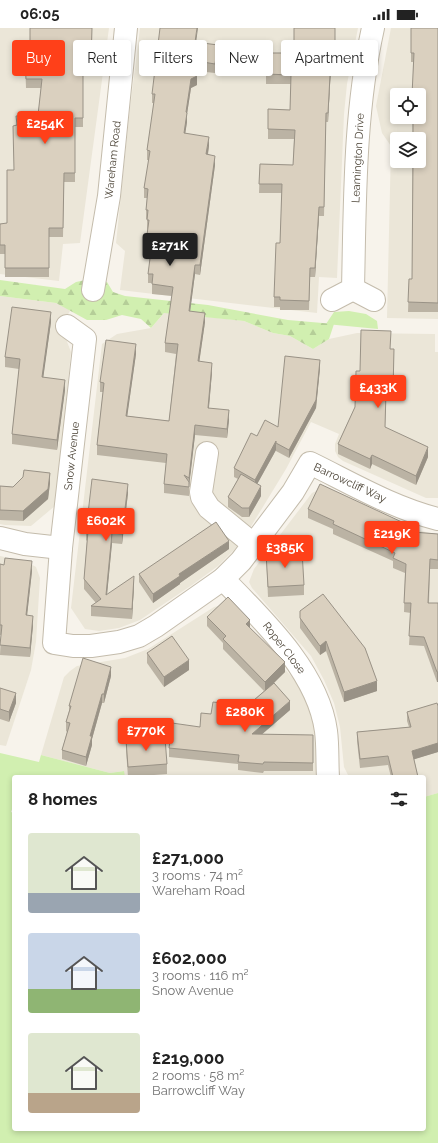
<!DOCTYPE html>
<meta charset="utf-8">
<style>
:root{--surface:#fff;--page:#f6f6f6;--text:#222;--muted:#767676;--accent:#ff4019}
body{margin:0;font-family:Raleway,sans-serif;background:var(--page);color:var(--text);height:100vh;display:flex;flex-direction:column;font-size:15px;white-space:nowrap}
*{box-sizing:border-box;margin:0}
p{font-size:13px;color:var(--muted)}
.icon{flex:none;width:22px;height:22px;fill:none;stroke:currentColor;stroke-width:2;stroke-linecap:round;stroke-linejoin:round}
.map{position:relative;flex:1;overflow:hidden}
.side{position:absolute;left:12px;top:747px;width:414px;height:356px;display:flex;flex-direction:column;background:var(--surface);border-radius:4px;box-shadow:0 2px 6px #0003}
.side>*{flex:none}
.guide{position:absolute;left:12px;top:12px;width:414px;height:36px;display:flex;gap:8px}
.buttons{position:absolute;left:390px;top:60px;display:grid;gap:8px}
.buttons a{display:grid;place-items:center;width:36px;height:36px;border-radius:4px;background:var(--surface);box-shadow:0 2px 6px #0003;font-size:20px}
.price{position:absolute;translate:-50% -34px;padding:0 9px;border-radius:4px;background:var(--accent);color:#fff;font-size:13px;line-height:26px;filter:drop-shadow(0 1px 2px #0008)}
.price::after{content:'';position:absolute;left:50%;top:24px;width:12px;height:9px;margin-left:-6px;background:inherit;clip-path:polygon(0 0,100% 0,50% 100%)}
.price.current{background:#222;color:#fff}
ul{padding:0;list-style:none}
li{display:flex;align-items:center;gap:12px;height:100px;padding:0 16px}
li span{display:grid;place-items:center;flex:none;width:112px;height:80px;border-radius:4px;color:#555}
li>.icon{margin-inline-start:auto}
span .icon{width:48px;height:48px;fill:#fffc;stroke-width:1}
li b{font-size:17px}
h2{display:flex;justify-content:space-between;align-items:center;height:48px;padding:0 16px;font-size:17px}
.tag{padding:0 14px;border-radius:4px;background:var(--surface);box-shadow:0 2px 6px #0003;font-size:14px;line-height:36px}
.tag.current{background:var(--accent);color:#fff}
.status{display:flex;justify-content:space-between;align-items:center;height:28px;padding:0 20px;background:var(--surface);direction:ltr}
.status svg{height:11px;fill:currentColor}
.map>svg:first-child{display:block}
.residential{fill:#ebe6d8;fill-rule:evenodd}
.grass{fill:#d1efb0}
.forest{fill:url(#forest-firs)}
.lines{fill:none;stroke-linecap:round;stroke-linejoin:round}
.minor-casing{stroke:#c4bcac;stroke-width:24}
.minor{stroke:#fff;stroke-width:22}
.wall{fill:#bbb3a4}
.shaded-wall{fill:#999286}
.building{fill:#dad0bf;stroke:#999286}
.labels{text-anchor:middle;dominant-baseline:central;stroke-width:4;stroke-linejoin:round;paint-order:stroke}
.street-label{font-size:11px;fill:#4c4437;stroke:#fff}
</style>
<div class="status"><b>06:05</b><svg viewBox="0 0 49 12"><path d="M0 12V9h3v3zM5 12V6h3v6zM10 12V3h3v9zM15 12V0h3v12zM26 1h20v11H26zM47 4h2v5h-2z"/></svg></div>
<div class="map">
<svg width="438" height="1115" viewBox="0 0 438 1115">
<defs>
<pattern id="forest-firs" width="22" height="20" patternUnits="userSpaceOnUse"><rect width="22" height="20" fill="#d1efb0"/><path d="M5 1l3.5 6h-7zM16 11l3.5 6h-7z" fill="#b5ce98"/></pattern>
</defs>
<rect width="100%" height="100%" fill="#f7f3eb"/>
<g class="residential">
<polygon points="0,0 109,0 80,215 63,216 59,253 0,246"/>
<polygon points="140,0 358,0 347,56 344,86 337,250 319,249 317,285 120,262 125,223 116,215 130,80"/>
<path d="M391 0H438V291L387 290 391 118 382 105 376 78ZM397 67H419V89H397ZM397 111H419V133H397Z"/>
<polygon points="0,268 56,275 65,279 70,283 58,303 66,311 71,324 56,477 31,498 5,497 0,496"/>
<polygon points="165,284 244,293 273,305 290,308 313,321 329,311 357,305 435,306 435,324 438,324 438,470 426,470 343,433 338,429 335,423 335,416 339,406 311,394 286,441 247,505 234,522 218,538 192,557 140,592 119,600 99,603 85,601 71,580 102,316 117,306 151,300"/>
<polygon points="322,460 410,500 438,507 438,765 424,769 424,749 349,749 344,739 340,699 334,675 324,652 311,628 252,560 249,554 254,541 312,465"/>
<polygon points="0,528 27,534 36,539 40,550 36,614 31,642 6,718 0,717"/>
<polygon points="223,577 284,640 299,657 309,679 315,703 317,745 315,749 125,749 123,743 110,745 41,727 64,649 70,643 77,638 125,630 148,621 214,579"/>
</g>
<g class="grass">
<polygon points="349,283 366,286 377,293 378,301 326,296 334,284"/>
<polygon points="0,725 39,734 41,727 110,745 124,743 125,749 14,749 14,779 13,779 11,784 14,785 14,1101 424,1101 424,769 438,765 438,1115 0,1115"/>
</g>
<polygon class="forest" points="90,251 107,254 113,264 125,268 208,277 288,292 334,296 329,311 313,321 290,308 273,305 244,293 164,285 151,300 141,291 122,287 106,292 87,292 56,275 0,268 0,252 65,261 76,254"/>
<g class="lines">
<g class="minor-casing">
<g id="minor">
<polyline points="353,261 374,272"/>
<polyline points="93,262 109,168 126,0"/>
<path d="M332 272 353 261C355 174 354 86 373 0"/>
<path d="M67 298 85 311 61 520 54 615 73 618H91L119 614 139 608 156 598 223 551 241 533 293 464 310 435C351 455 393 480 438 491"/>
<polyline points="207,425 201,464 202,469 209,480 253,516"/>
<polyline points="0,510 25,516 61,520"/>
<path d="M223 551C263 592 318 644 326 703 328 718 327 734 328 749"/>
</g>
</g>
<use href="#minor" class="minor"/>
</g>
<g class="wall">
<polygon points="92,0 91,44 83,44 83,99 75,99 75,154 64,154 63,209 49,209 49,249 5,249 5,226 0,226 0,196 7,195 14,142 16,97 38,87 41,60 26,60 25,31 30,30"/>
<polygon points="335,0 335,38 331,38 328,94 326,94 324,188 319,188 315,249 310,249 309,282 280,282 280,279 274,279 274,269 280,215 282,165 259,165 260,136 293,137 294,111 268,111 268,81 290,82 291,56 266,56 266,25 294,25"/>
<polygon points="411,0 438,0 438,284 408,284 409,251 412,251 413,34 411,34"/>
<polygon points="196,14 218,26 215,45 197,43 197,57 191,60 187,86 187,94 185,105 209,118 208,127 215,137 200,247 195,246 190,283 205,294 199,334 212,344 209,380 229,392 227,410 195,407 189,457 189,468 164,465 164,456 166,435 97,427 97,417 103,364 100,364 100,354 136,326 127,388 169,393 176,326 165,324 165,315 172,268 152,266 152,255 148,255 148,246 151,224 146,224 146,214 148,202 147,201 147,191 146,191 146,182 147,170 144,170 144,160 149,132 147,132 147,122 154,75 152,75 152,66"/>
<polygon points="51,294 43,349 65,362 57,422 12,416 12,406 19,341 5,339 5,329"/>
<polygon points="390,321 394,321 393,373 386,372 385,399 428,429 416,457 372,436 370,441 338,426 338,416 355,379 360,343"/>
<polygon points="320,340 316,380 289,430 276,423 276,422 257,456 261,468 249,489 242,489 228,479 228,469 238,451 234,449 234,440 278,399"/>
<polygon points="50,455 48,471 23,493 0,492 0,458 13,459"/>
<polygon points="128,465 122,516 112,515 107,567 134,558 132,591 91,588 91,578 96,575 84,561 84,551 87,513 86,512 86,503"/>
<polygon points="308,481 404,503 438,506 438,541 430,541 429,575 438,575 437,654 424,618 409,617 411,585 404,584 405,545 393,540 393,533 333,506 333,501 308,490"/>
<polygon points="229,521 180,555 180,556 153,575 139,554 139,546"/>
<polygon points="266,525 304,557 304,567 268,569"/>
<polygon points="0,536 4,537 32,543 27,587 33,597 30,629 0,627 1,607 0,607"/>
<polygon points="300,583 377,663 344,674 326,623 320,627 300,600"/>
<polygon points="207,589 250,600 285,644 273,655 290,682 262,706 313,707 313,743 264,743 263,745 238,742 238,736 169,729 169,720 200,699 211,686 247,678 264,663 223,621 223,615 207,598"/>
<polygon points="147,625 189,642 164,659 147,635"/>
<polygon points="111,648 104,675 102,675 92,711 92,717 86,738 62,731 62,722 67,704 66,703 66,694 69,683 69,678"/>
<polygon points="0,660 16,675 9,694 0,691"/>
<polygon points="438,678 438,724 414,731 418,749 391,749 388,737 360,740 357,713 357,704 409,699 407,693 407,684"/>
<polygon points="126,712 167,736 167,746 128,749 126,722"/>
</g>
<g class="shaded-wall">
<polygon points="197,0 198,0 195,23 195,14"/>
<polygon points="218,17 218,26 215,45 215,36"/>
<polygon points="331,29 331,38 328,94 328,85"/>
<polygon points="197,33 197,57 191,60 187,86 187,94 184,114 184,105 186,84 191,51"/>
<polygon points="209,109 209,118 206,136 206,126"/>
<polygon points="215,128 215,137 200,247 200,237"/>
<polygon points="319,179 319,188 315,249 315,240"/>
<polygon points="195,237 195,246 189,292 189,283"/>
<polygon points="51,284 51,294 42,359 42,349"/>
<polygon points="205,285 205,294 198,343 198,333"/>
<polygon points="136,316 136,326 126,397 126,388"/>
<polygon points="320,332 320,340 316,380 289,430 289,422"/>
<polygon points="212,335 212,344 208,389 208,380"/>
<polygon points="65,352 65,362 57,422 57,412"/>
<polygon points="229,382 229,392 227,410 227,401"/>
<polygon points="195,397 195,407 189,459 189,450"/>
<polygon points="276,413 276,422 255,460 255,452"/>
<polygon points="428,419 428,429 416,457 416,448"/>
<polygon points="372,427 372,436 370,441 370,431"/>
<polygon points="50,445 50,455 48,471 23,493 23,483"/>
<polygon points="128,456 128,465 122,516 122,506"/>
<polygon points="261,458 261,468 249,489 249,480"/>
<polygon points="404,495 404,504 400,503"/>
<polygon points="112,505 112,515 106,577 106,567"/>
<polygon points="229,513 229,521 180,555 180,556 153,575 153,566 179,546"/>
<polygon points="32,533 32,543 26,597 26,587"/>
<polygon points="134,548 134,558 132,591 132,581"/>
<polygon points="33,588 33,597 30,629 30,620"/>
<polygon points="250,592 250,602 246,596"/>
<polygon points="326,613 326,623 320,627 320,618"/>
<polygon points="189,632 189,642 164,659 164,649"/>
<polygon points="285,634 285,644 265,664 265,654"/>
<polygon points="111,639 111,648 104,675 104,666"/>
<rect x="437" y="644" width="1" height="10"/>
<polygon points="377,653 377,663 344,674 344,664"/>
<polygon points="16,665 16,675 9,694 9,684"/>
<polygon points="102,666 102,675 92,711 92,717 86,738 86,729 90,708"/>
<polygon points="290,673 290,682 252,715 252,706"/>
<polygon points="438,715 438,724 412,732 412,723"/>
</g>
<g class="building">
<polygon points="30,0 92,0 91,34 83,34 83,90 75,90 75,145 64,145 63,200 49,200 49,240 5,240 5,217 0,217 0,196 7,195 7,142 14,142 13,98 17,97 16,88 38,87 42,51 26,51 25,31 30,30"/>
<polygon points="160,0 197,0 195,14 218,17 215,36 197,33 197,48 191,51 186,84 187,85 184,105 209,109 206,126 215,128 200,237 195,237 189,283 205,285 198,333 212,335 208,380 229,382 227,401 195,397 189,450 184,447 189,454 189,459 164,456 167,426 97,417 104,355 100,354 106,312 136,316 126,388 169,393 178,316 165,315 173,259 152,256 153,246 148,246 152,215 146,214 149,192 147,192 148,182 146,182 148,161 144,160 150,123 147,122 155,66 152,66"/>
<polygon points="294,0 335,0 335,29 331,29 328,85 326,85 324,179 319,179 315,240 310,240 309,273 280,272 280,269 274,269 276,215 280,215 282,156 259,156 260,136 293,137 295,102 268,101 268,81 290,82 291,47 266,46 266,25 294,25"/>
<polygon points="411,0 438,0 438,275 408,274 409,251 412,251 413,133 419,133 419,111 413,111 413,89 419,89 419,67 412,67 414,25 411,25"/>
<polygon points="12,279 51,284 42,349 65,352 57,412 12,406 20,331 5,329"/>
<polygon points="361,302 391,303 390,321 394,321 393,363 386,363 385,399 428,419 416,448 372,427 370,431 338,416 355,379 356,343 360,343"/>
<polygon points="285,328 320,332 316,372 289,422 276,415 276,413 255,452 234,440 251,405 257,408 265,392 278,399"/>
<polygon points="24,442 50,445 48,461 23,483 0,482 0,458 13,459 23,449"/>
<polygon points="241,446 261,458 249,480 242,480 228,469"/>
<polygon points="92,451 128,456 122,506 112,505 106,567 134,548 132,581 91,578 101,571 84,551 88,503 86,503"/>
<polygon points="320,456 404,495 400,503 438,506 438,532 430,531 428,575 438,575 438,644 437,644 424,609 409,608 411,575 404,575 406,536 393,530 395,525 333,496 334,493 308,481"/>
<polygon points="216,494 229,513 179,546 180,548 153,566 139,546"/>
<polygon points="302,523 304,557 268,559 266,525"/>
<polygon points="5,530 32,533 26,587 33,588 30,620 0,617 2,597 0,597 0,536 4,537"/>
<polygon points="323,566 365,620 377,653 344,664 326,613 320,618 300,590 300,583"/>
<polygon points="228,569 250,592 246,596 285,634 265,654 223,611 226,608 207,589"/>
<polygon points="172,608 189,632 164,649 147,625"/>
<polygon points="83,630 111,639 104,666 102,666 90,708 92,708 86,729 62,722 70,695 66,694 71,678 69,678"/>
<polygon points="274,655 290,673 252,706 313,707 313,735 264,734 263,736 238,734 239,727 169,720 172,695 200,699 201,685 211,686 213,674 247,678"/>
<polygon points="0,660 16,665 9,684 0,681"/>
<polygon points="437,675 438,678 438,715 412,723 418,749 393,749 388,728 360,731 357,704 411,699 407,684"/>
<polygon points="165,710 167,736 128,739 126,712"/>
</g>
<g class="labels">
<g class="street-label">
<text transform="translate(358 130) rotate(-87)">Leamington Drive</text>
<text transform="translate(113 132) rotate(-84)">Wareham Road</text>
<text transform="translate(72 428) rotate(-84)">Snow Avenue</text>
<text transform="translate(350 455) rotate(25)">Barrowcliff Way</text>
<text transform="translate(284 620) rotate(52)">Roper Close</text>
</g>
</g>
</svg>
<div class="buttons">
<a><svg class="icon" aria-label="locate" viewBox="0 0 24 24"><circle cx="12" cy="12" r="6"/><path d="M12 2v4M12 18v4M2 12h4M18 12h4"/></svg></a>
<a><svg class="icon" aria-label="layers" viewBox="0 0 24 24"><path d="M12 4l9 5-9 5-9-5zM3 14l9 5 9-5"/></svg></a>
</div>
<b class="price" style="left:45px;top:117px">£254K</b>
<b class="price current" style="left:170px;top:239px">£271K</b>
<b class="price" style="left:378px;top:381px">£433K</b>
<b class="price" style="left:106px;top:514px">£602K</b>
<b class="price" style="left:392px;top:527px">£219K</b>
<b class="price" style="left:285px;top:541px">£385K</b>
<b class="price" style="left:245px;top:705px">£280K</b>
<b class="price" style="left:146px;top:724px">£770K</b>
<div class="guide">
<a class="tag current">Buy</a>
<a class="tag">Rent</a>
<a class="tag">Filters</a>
<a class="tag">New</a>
<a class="tag">Apartment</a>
</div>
<section class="side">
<h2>8 homes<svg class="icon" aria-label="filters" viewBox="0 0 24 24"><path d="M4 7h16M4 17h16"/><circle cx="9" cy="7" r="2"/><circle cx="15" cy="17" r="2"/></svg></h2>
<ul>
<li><span style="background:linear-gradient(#dfe7d0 75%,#9aa5b1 0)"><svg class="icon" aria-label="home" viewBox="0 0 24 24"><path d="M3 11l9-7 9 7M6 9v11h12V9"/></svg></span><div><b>£271,000</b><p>3 rooms · 74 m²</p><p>Wareham Road</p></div></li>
<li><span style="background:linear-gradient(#c9d6e8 70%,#8fb573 0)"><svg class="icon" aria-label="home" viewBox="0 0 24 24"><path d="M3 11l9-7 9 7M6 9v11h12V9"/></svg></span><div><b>£602,000</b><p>3 rooms · 116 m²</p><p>Snow Avenue</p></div></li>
<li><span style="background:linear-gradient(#dfe7d0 75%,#b9a48a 0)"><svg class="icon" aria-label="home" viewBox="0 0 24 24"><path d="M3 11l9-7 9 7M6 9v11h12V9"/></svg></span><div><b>£219,000</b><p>2 rooms · 58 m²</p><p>Barrowcliff Way</p></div></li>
</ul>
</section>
</div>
